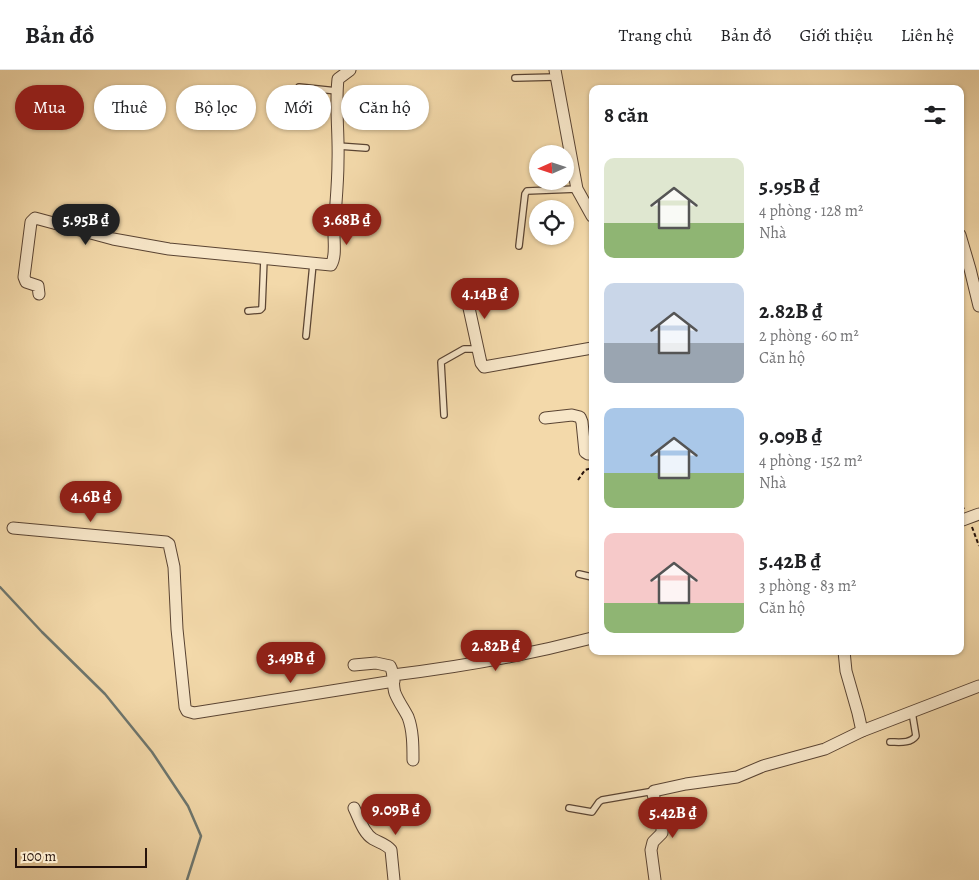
<!DOCTYPE html>
<html lang="vi">
<meta charset="utf-8">
<style>
:root{--surface:#fff;--page:#f6f6f6;--text:#202124;--muted:#757577;--line:#e0e0e0;--accent:#8f2418}
body{margin:0;font-family:Alegreya,serif;background:var(--page);color:var(--text);height:100vh;display:flex;flex-direction:column;font-size:19px;white-space:nowrap}
*{box-sizing:border-box;margin:0}
p{font-size:16px;color:var(--muted)}
.icon{flex:none;width:28px;height:28px;fill:none;stroke:currentColor;stroke-width:2;stroke-linecap:round;stroke-linejoin:round}
.map{position:relative;flex:1;overflow:hidden}
.sheet{position:absolute;left:589px;top:15px;width:375px;height:570px;display:flex;flex-direction:column;background:var(--surface);border-radius:10px;box-shadow:0 1px 4px #0004}
.sheet>*{flex:none}
.guide{position:absolute;left:15px;top:15px;width:475px;height:45px;display:flex;gap:10px}
.needle{width:32px;rotate:267deg}
.controls{position:absolute;left:529px;top:75px;display:grid;gap:10px}
.controls a{display:grid;place-items:center;width:45px;height:45px;border-radius:50%;background:var(--surface);box-shadow:0 1px 4px #0004;font-size:25px}
.scale{position:absolute;left:15px;bottom:12px;width:132px;box-sizing:border-box;padding-left:5px;border:2px solid #27130b;border-top:0;font-size:14px;line-height:18px;white-space:nowrap;color:#27130b;-webkit-text-stroke:4px #f7e6c8;paint-order:stroke}
.price{position:absolute;translate:-50% -42px;padding:0 11px;border-radius:18px;background:var(--accent);color:#fff;font-size:16px;line-height:32px;filter:drop-shadow(0 1px 2px #0008)}
.price::after{content:'';position:absolute;left:50%;top:30px;width:15px;height:11px;margin-left:-8px;background:inherit;clip-path:polygon(0 0,100% 0,50% 100%)}
.price.selected{background:#222;color:#fff}
ul{padding:0;list-style:none}
li{display:flex;align-items:center;gap:15px;height:125px;padding:0 15px}
li span{display:grid;place-items:center;flex:none;width:140px;height:100px;border-radius:10px;color:#555}
li>.icon{margin-inline-start:auto}
span .icon{width:60px;height:60px;fill:#fffc;stroke-width:1}
li b{font-size:21px}
h2{display:flex;justify-content:space-between;align-items:center;height:60px;padding:0 15px;font-size:21px}
.pill{padding:0 18px;border-radius:22px;background:var(--surface);box-shadow:0 1px 4px #0004;font-size:18px;line-height:45px}
.pill.selected{background:var(--accent);color:#fff}
header{display:flex;align-items:center;gap:30px;box-sizing:border-box;height:70px;padding:0 25px;background:var(--surface);border-bottom:1px solid var(--line)}
header strong{font-size:24px}
nav{display:flex;gap:28px;margin-inline-start:auto;font-size:18px}
.map>svg:first-child{display:block}
.lines{fill:none;stroke-linecap:round;stroke-linejoin:round}
.stream{stroke:#6e776f;stroke-width:2.5}
.service-casing{stroke:#5a4433;stroke-width:8}
.minor-casing{stroke:#5a4433;stroke-width:13}
.path{stroke:#27130b;stroke-width:2;stroke-dasharray:4 2.5;stroke-linecap:butt}
.service{stroke:#f7e6c8;stroke-width:5.5}
.minor{stroke:#f7e6c8;stroke-width:11}
</style>
<header>
<strong>Bản đồ</strong>
<nav><a>Trang chủ</a><a>Bản đồ</a><a>Giới thiệu</a><a>Liên hệ</a></nav>
</header>
<div class="map">
<svg width="979" height="810" viewBox="0 0 979 810">
<rect width="100%" height="100%" fill="#f3d9aa"/>
<filter id="stains"><feTurbulence type="fractalNoise" baseFrequency=".004" numOctaves="4"/><feColorMatrix values="0 0 0 0 .2 0 0 0 0 .09 0 0 0 0 .02 0 0 0 .5 -.17"/></filter>
<radialGradient id="worn" r=".72"><stop offset=".6" stop-color="#630" stop-opacity="0"/><stop offset="1" stop-color="#630" stop-opacity=".3"/></radialGradient>
<g class="lines">
<polyline class="stream" points="0,517 42,562 105,624 152,682 188,736 201,766 187,810"/>
<g class="service-casing">
<g id="service">
<polyline points="515,8 556,7"/>
<polyline points="299,17 337,21"/>
<polyline points="338,76 366,78"/>
<polyline points="519,176 525,124 527,121 577,119"/>
<polyline points="248,241 260,240 262,238 264,189"/>
<polyline points="306,266 313,194"/>
<polyline points="444,345 441,292 464,279 478,279"/>
<polyline points="579,504 592,507"/>
<path d="M890 672C899 672 910 674 916 666L912 642"/>
<polyline points="569,738 592,742 599,732 602,730 654,721"/>
</g>
</g>
<g class="minor-casing">
<g id="minor">
<polyline points="555,0 577,119 592,146"/>
<polyline points="960,165 970,199 979,236"/>
<polyline points="464,215 481,293 484,297 592,278"/>
<path d="M39 224 38 216 26 212 24 207 31 152 35 148 113 169 169 179 331 195C336 187 334 174 334 164 335 140 338 116 338 91 339 63 335 37 338 9L350 0"/>
<polyline points="545,348 572,345 580,347 582,352 585,382 588,384 592,384"/>
<polyline points="960,451 979,444"/>
<polyline points="13,458 166,472 169,474 174,497 177,559 185,637 187,641 194,643 394,611"/>
<polyline points="844,581 846,601 858,643 862,661"/>
<path d="M354 595 376 593 390 596C395 604 392 614 395 623 398 631 404 639 408 647 413 660 413 676 413 690"/>
<path d="M393 605C460 597 527 585 592 568"/>
<path d="M354 738C359 748 363 763 373 769 380 773 386 774 391 780L394 810"/>
<polyline points="655,810 651,780 653,772 662,763 662,758 653,724 654,721 686,714 737,707 763,696 825,679 862,661 979,616"/>
</g>
</g>
<g class="path">
<polyline points="578,410 585,400 592,398"/>
<polyline points="960,432 964,439"/>
<polyline points="972,457 979,476"/>
</g>
<use href="#service" class="service"/>
<use href="#minor" class="minor"/>
</g>
<rect width="100%" height="100%" filter="url(#stains)"/>
<rect width="100%" height="100%" fill="url(#worn)"/>
</svg>
<div class="controls">
<a><svg class="needle" viewBox="-14 -14 28 28"><path d="M0-13l5 13h-10z" fill="#e53935"/><path d="M0 13l5-13h-10z" fill="#757577"/></svg></a>
<a><svg class="icon" aria-label="locate" viewBox="0 0 24 24"><circle cx="12" cy="12" r="6"/><path d="M12 2v4M12 18v4M2 12h4M18 12h4"/></svg></a>
</div>
<div class="scale">100 m</div>
<b class="price selected" style="left:86px;top:176px">5.95B ₫</b>
<b class="price" style="left:347px;top:176px">3.68B ₫</b>
<b class="price" style="left:485px;top:250px">4.14B ₫</b>
<b class="price" style="left:91px;top:453px">4.6B ₫</b>
<b class="price" style="left:496px;top:602px">2.82B ₫</b>
<b class="price" style="left:291px;top:614px">3.49B ₫</b>
<b class="price" style="left:396px;top:766px">9.09B ₫</b>
<b class="price" style="left:673px;top:769px">5.42B ₫</b>
<div class="guide">
<a class="pill selected">Mua</a>
<a class="pill">Thuê</a>
<a class="pill">Bộ lọc</a>
<a class="pill">Mới</a>
<a class="pill">Căn hộ</a>
</div>
<section class="sheet">
<h2>8 căn<svg class="icon" aria-label="filters" viewBox="0 0 24 24"><path d="M4 7h16M4 17h16"/><circle cx="9" cy="7" r="2"/><circle cx="15" cy="17" r="2"/></svg></h2>
<ul>
<li><span style="background:linear-gradient(#dfe7d0 65%,#8fb573 0)"><svg class="icon" aria-label="home" viewBox="0 0 24 24"><path d="M3 11l9-7 9 7M6 9v11h12V9"/></svg></span><div><b>5.95B ₫</b><p>4 phòng · 128 m²</p><p>Nhà</p></div></li>
<li><span style="background:linear-gradient(#c9d6e8 60%,#9aa5b1 0)"><svg class="icon" aria-label="home" viewBox="0 0 24 24"><path d="M3 11l9-7 9 7M6 9v11h12V9"/></svg></span><div><b>2.82B ₫</b><p>2 phòng · 60 m²</p><p>Căn hộ</p></div></li>
<li><span style="background:linear-gradient(#a9c7e8 65%,#8fb573 0)"><svg class="icon" aria-label="home" viewBox="0 0 24 24"><path d="M3 11l9-7 9 7M6 9v11h12V9"/></svg></span><div><b>9.09B ₫</b><p>4 phòng · 152 m²</p><p>Nhà</p></div></li>
<li><span style="background:linear-gradient(#f6c9c9 70%,#8fb573 0)"><svg class="icon" aria-label="home" viewBox="0 0 24 24"><path d="M3 11l9-7 9 7M6 9v11h12V9"/></svg></span><div><b>5.42B ₫</b><p>3 phòng · 83 m²</p><p>Căn hộ</p></div></li>
</ul>
</section>
</div>
